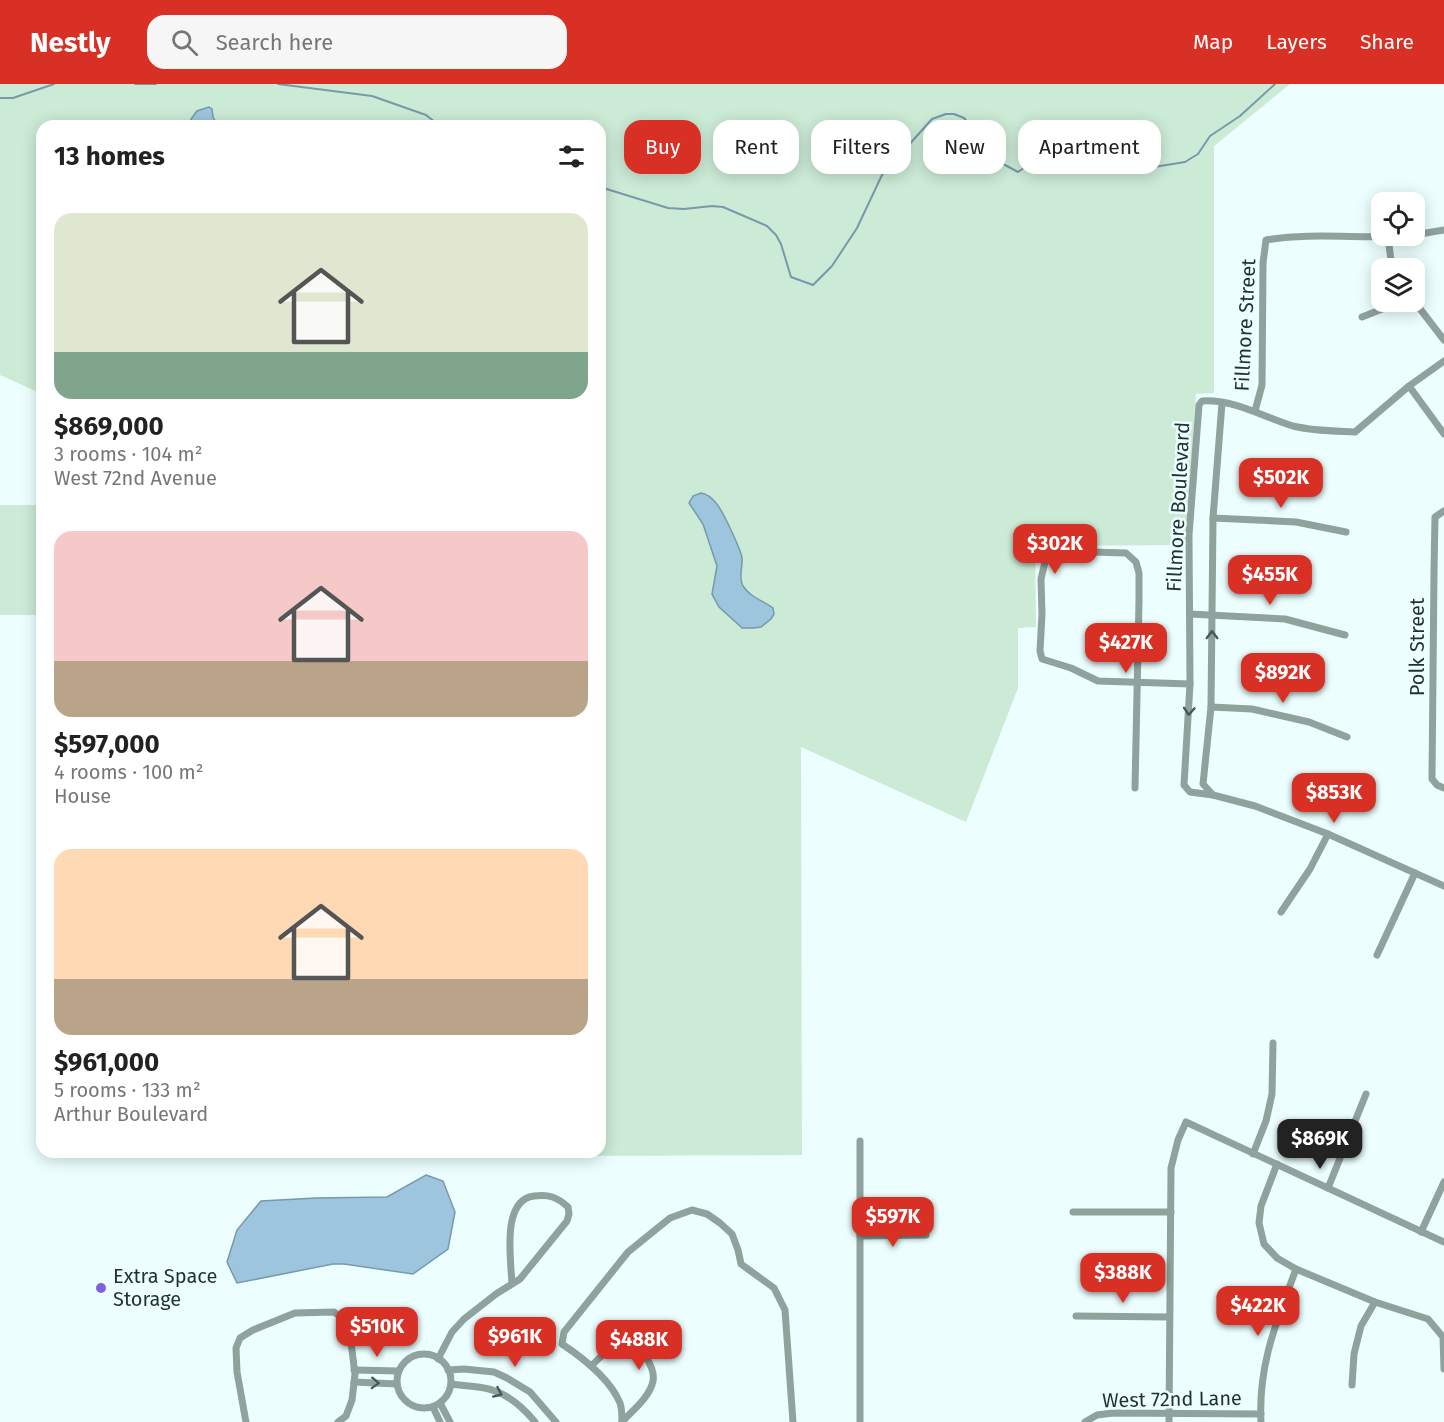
<!DOCTYPE html>
<meta charset="utf-8">
<style>
:root{--surface:#fff;--page:#f6f6f6;--text:#222;--muted:#767676;--accent:#d93025}
body{margin:0;font-family:"Fira Sans",sans-serif;background:var(--page);color:var(--text);height:100vh;display:flex;flex-direction:column;font-size:22px;white-space:nowrap}
*{box-sizing:border-box;margin:0}
p{font-size:20px;color:var(--muted)}
.icon{flex:none;width:33px;height:33px;fill:none;stroke:currentColor;stroke-width:2;stroke-linecap:round;stroke-linejoin:round}
.map{position:relative;flex:1;overflow:hidden}
.side{position:absolute;left:36px;top:36px;width:570px;height:1038px;display:flex;flex-direction:column;background:var(--surface);border-radius:18px;box-shadow:0 3px 15px #0003}
.side>*{flex:none}
.hud{position:absolute;left:624px;top:36px;width:570px;height:54px;display:flex;gap:12px}
.fabs{position:absolute;left:1371px;top:108px;display:grid;gap:12px}
.fabs a{display:grid;place-items:center;width:54px;height:54px;border-radius:12px;background:var(--surface);box-shadow:0 3px 15px #0003;font-size:30px}
.price{position:absolute;translate:-50% -51px;padding:0 14px;border-radius:12px;background:var(--accent);color:#fff;font-size:20px;line-height:39px;filter:drop-shadow(0 2px 3px #0008)}
.price::after{content:'';position:absolute;left:50%;top:36px;width:18px;height:14px;margin-left:-9px;background:inherit;clip-path:polygon(0 0,100% 0,50% 100%)}
.price.current{background:#222;color:#fff}
ul{padding:0;list-style:none}
li{display:grid;align-content:center;gap:12px;height:318px;padding:0 18px}
li span{display:grid;place-items:center;height:186px;border-radius:18px;color:#555}
li>.icon{margin-inline-start:auto}
span .icon{width:108px;height:108px;fill:#fffc;stroke-width:1}
li b{font-size:26px}
h2{display:flex;justify-content:space-between;align-items:center;height:72px;padding:0 18px;font-size:26px}
.chip{padding:0 21px;border-radius:18px;background:var(--surface);box-shadow:0 3px 15px #0003;font-size:21px;line-height:54px}
.chip.current{background:var(--accent);color:#fff}
header{display:flex;align-items:center;gap:36px;box-sizing:border-box;height:84px;padding:0 30px;background:var(--accent);color:#fff}
header strong{font-size:28px}
nav{display:flex;gap:33px;margin-inline-start:auto;font-size:21px}
.search{width:420px;height:54px;background:var(--page);display:flex;align-items:center;gap:15px;box-sizing:border-box;padding:0 21px;border-radius:18px;color:var(--muted);font-size:22px}
.map>svg:first-child{display:block}
.green{fill:#cbebd6}
.water{fill:#9dc6de;stroke:#79a;stroke-width:1.5}
.lines{fill:none;stroke-linecap:round;stroke-linejoin:round}
.stream{stroke:#79a;stroke-width:2}
.minor{stroke:#90a29d;stroke-width:7}
.oneway{stroke:#475957}
.poi-dot{fill:#8160db;stroke:#ecfefe;stroke-width:2}
.labels{text-anchor:middle;dominant-baseline:central;stroke-width:5;stroke-linejoin:round;paint-order:stroke}
.street-label{font-size:20px;fill:#1f3131;stroke:#ecfefe}
.poi-label{font-size:20px;fill:#1f3131;stroke:#ecfefe;text-anchor:start}
</style>
<header>
<strong>Nestly</strong>
<div class="search"><svg class="icon" aria-label="search" viewBox="0 0 24 24"><circle cx="10" cy="10" r="6"/><path d="M15 15l6 6"/></svg>Search here</div>
<nav><a>Map</a><a>Layers</a><a>Share</a></nav>
</header>
<div class="map">
<svg width="1444" height="1338" viewBox="0 0 1444 1338">
<rect width="100%" height="100%" fill="#ecfefe"/>
<g class="green">
<polygon points="0,0 1290,0 1214,62 1214,309 1196,310 1186,461 1035,462 1036,543 1018,544 1018,604 966,738 801,663 802,1071 554,1072 532,1068 600,1068 600,42 42,42 42,310 0,291"/>
<rect x="0" y="421" width="42" height="110"/>
</g>
<g class="water">
<polygon points="209,23 212,25 213,33 218,42 189,42 191,35 197,27"/>
<path d="M701 409C707 410 712 414 716 419 722 425 741 466 742 474 743 483 738 493 743 502 750 513 762 516 773 524L774 530 771 535 761 543 754 544H742L740 542 719 523 712 510 717 482 703 440 689 419 693 412Z"/>
<polygon points="426,1091 443,1097 455,1128 448,1165 413,1190 344,1180 333,1180 237,1199 227,1178 237,1146 261,1117 316,1114 387,1113"/>
</g>
<g class="lines">
<g class="stream">
<polyline points="135,0 156,0"/>
<polyline points="278,0 372,12 426,31 440,42"/>
<polyline points="0,14 13,14 54,0"/>
<polyline points="600,103 668,124 684,125 712,122 723,123 767,142 776,151 781,160 791,193 813,201 832,182 857,144 882,91 932,35 946,30 954,30 964,34 978,51 992,74 1018,88 1062,58 1074,51 1089,52 1119,64 1154,83 1185,78 1198,70 1210,52 1240,32 1275,0"/>
</g>
<g class="minor">
<polyline points="1414,151 1444,146"/>
<polyline points="1388,153 1392,184"/>
<polyline points="1414,217 1444,256"/>
<polyline points="1362,233 1400,218"/>
<path d="M1444 277 1409 302 1355 348C1334 347 1313 347 1293 342 1263 333 1234 315 1202 317L1199 321 1189 451 1190 600 1184 701 1190 708 1213 711 1255 722 1328 750 1444 802"/>
<polyline points="1409,302 1444,350"/>
<path d="M1255 327 1262 301 1263 179 1266 156C1312 148 1359 155 1406 152"/>
<polyline points="1444,427 1435,433 1434,487 1432,695 1437,701 1444,704"/>
<polyline points="1213,434 1296,438 1346,448"/>
<polyline points="1190,530 1285,535 1345,551"/>
<polyline points="1211,623 1252,625 1309,638 1347,653"/>
<polyline points="1135,704 1139,517 1139,489 1136,478 1126,469 1058,467 1045,478 1041,495 1042,530 1040,567 1042,575 1071,584 1098,597 1190,600"/>
<polyline points="1213,711 1203,700 1211,623 1213,434 1222,319"/>
<polyline points="1281,828 1310,785 1328,750"/>
<polyline points="1377,871 1415,789"/>
<polyline points="1253,1070 1266,1037 1272,1010 1273,959"/>
<polyline points="1277,1080 1261,1122 1259,1139 1264,1160 1277,1174 1296,1185 1375,1218 1428,1235 1443,1253 1444,1285"/>
<polyline points="1328,1104 1366,1010"/>
<polyline points="1073,1128 1171,1128"/>
<polyline points="1421,1148 1444,1098"/>
<polyline points="860,1152 926,1151"/>
<polyline points="1076,1232 1169,1233"/>
<circle cx="424" cy="1297" r="27"/>
<path d="M438 1275 452 1248 464 1235 496 1210 520 1195 567 1137 569 1130 568 1123C557 1113 549 1110 534 1112 501 1116 511 1176 512 1200"/>
<path d="M591 1282C600 1274 609 1262 621 1260 638 1256 656 1282 653 1297 650 1313 632 1327 622 1338"/>
<polyline points="354,1286 399,1287"/>
<polyline points="448,1286 464,1285 494,1288 507,1294 530,1308 556,1338"/>
<polyline points="354,1298 397,1300"/>
<path d="M451 1300C463 1302 477 1302 489 1305 508 1310 523 1323 535 1338"/>
<polyline points="1352,1301 1354,1270 1361,1242 1375,1218"/>
<polyline points="440,1319 450,1338"/>
<polyline points="433,1323 440,1338"/>
<polyline points="246,1338 237,1288 236,1264 240,1254 253,1246 295,1229 334,1228 345,1236 349,1243 355,1290 352,1316 346,1332 338,1338"/>
<path d="M622 1338C622 1332 622 1325 620 1319 610 1295 583 1274 562 1260L564 1248 628 1168 670 1134 692 1126 707 1130 720 1139 732 1150 738 1166 741 1180 774 1204 785 1226 793 1338"/>
<polyline points="860,1338 860,1057"/>
<polyline points="1085,1338 1097,1331 1113,1329 1261,1330"/>
<polyline points="1169,1338 1171,1084 1178,1056 1186,1038 1444,1158"/>
<path d="M1261 1338C1258 1280 1277 1237 1296 1185"/>
</g>
</g>
<defs><path id="oneway-chevron" d="M-2-3.5L2.5 0L-2 3.5" fill="none" stroke-width="1.6" stroke-linecap="round" stroke-linejoin="round" transform="scale(1.5)"/></defs>
<g class="oneway">
<use href="#oneway-chevron" transform="translate(1212 551) rotate(-90)"/>
<use href="#oneway-chevron" transform="translate(1189 627) rotate(94)"/>
<use href="#oneway-chevron" transform="translate(375 1299) rotate(2)"/>
<use href="#oneway-chevron" transform="translate(498 1309) rotate(24)"/>
</g>
<circle class="poi-dot" cx="101" cy="1204" r="6"/>
<g class="labels">
<g class="street-label">
<text transform="translate(1245 241) rotate(-87)">Fillmore Street</text>
<text transform="translate(1178 423) rotate(-87)">Fillmore Boulevard</text>
<text transform="translate(1417 563) rotate(-90)">Polk Street</text>
<text transform="translate(1172 1315) rotate(-1)">West 72nd Lane</text>
</g>
<g class="poi-label">
<text x="113" y="1192">Extra Space<tspan x="113" dy="23">Storage</tspan></text>
</g>
</g>
</svg>
<div class="fabs">
<a><svg class="icon" aria-label="locate" viewBox="0 0 24 24"><circle cx="12" cy="12" r="6"/><path d="M12 2v4M12 18v4M2 12h4M18 12h4"/></svg></a>
<a><svg class="icon" aria-label="layers" viewBox="0 0 24 24"><path d="M12 4l9 5-9 5-9-5zM3 14l9 5 9-5"/></svg></a>
</div>
<b class="price" style="left:1281px;top:425px">$502K</b>
<b class="price" style="left:1055px;top:491px">$302K</b>
<b class="price" style="left:1270px;top:522px">$455K</b>
<b class="price" style="left:1126px;top:590px">$427K</b>
<b class="price" style="left:1283px;top:620px">$892K</b>
<b class="price" style="left:1334px;top:740px">$853K</b>
<b class="price current" style="left:1320px;top:1086px">$869K</b>
<b class="price" style="left:893px;top:1164px">$597K</b>
<b class="price" style="left:1123px;top:1220px">$388K</b>
<b class="price" style="left:1258px;top:1253px">$422K</b>
<b class="price" style="left:377px;top:1274px">$510K</b>
<b class="price" style="left:515px;top:1284px">$961K</b>
<b class="price" style="left:639px;top:1287px">$488K</b>
<div class="hud">
<a class="chip current">Buy</a>
<a class="chip">Rent</a>
<a class="chip">Filters</a>
<a class="chip">New</a>
<a class="chip">Apartment</a>
</div>
<section class="side">
<h2>13 homes<svg class="icon" aria-label="filters" viewBox="0 0 24 24"><path d="M4 7h16M4 17h16"/><circle cx="9" cy="7" r="2"/><circle cx="15" cy="17" r="2"/></svg></h2>
<ul>
<li><span style="background:linear-gradient(#dfe7d0 75%,#7fa58c 0)"><svg class="icon" aria-label="home" viewBox="0 0 24 24"><path d="M3 11l9-7 9 7M6 9v11h12V9"/></svg></span><div><b>$869,000</b><p>3 rooms · 104 m²</p><p>West 72nd Avenue</p></div></li>
<li><span style="background:linear-gradient(#f6c9c9 70%,#b9a48a 0)"><svg class="icon" aria-label="home" viewBox="0 0 24 24"><path d="M3 11l9-7 9 7M6 9v11h12V9"/></svg></span><div><b>$597,000</b><p>4 rooms · 100 m²</p><p>House</p></div></li>
<li><span style="background:linear-gradient(#ffd9b3 70%,#b9a48a 0)"><svg class="icon" aria-label="home" viewBox="0 0 24 24"><path d="M3 11l9-7 9 7M6 9v11h12V9"/></svg></span><div><b>$961,000</b><p>5 rooms · 133 m²</p><p>Arthur Boulevard</p></div></li>
</ul>
</section>
</div>
